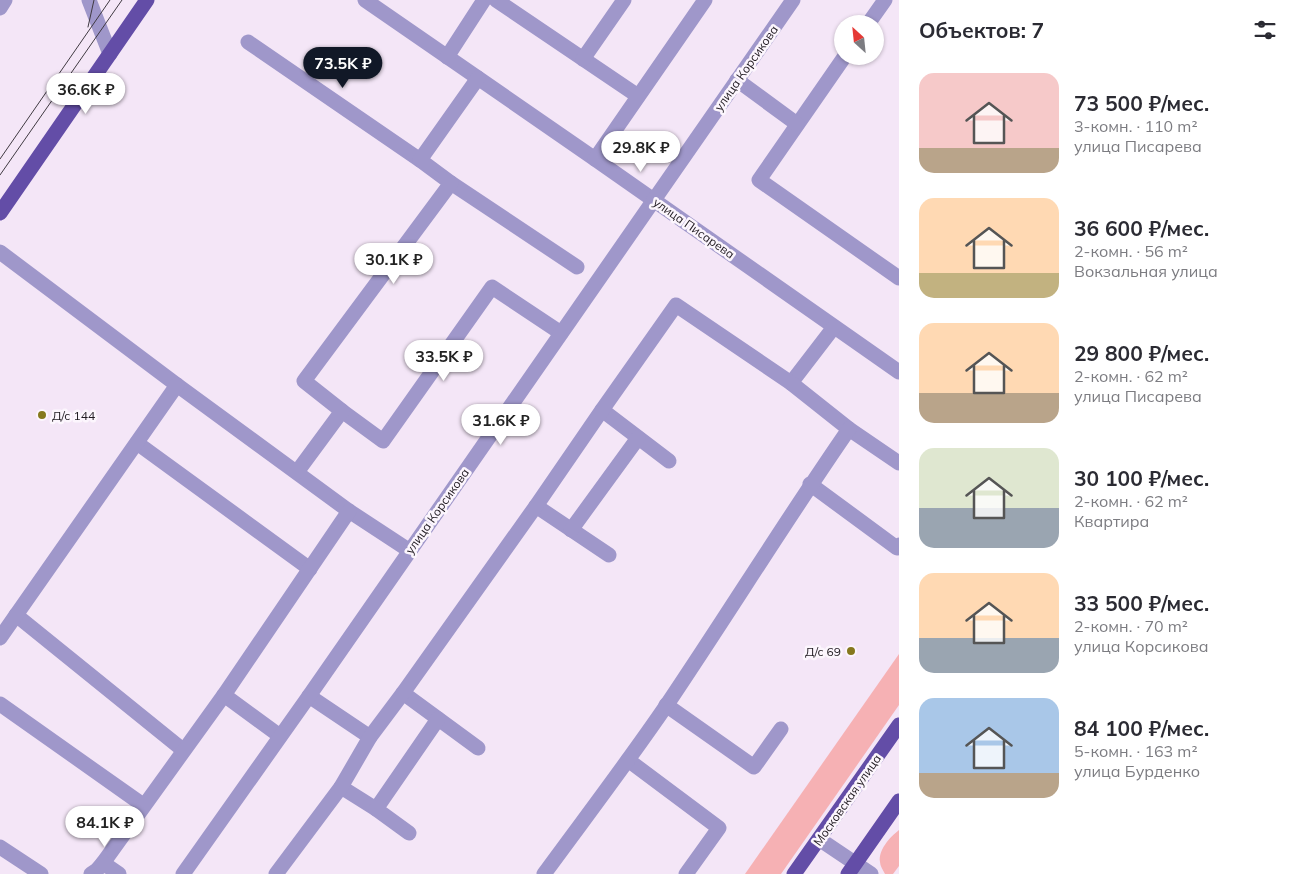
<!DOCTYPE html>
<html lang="ru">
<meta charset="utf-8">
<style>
:root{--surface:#fff;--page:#f7f7f7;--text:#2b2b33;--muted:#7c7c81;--accent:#111827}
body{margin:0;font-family:Mulish,sans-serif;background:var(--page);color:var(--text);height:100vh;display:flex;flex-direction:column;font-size:19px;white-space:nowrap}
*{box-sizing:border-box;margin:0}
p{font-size:16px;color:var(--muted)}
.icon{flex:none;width:28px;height:28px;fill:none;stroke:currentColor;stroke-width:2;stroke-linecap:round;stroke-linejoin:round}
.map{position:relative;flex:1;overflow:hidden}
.drawer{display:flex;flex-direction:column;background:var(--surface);width:400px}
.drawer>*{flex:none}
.needle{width:32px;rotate:333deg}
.controls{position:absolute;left:834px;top:15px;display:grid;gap:10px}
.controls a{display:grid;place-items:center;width:50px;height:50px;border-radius:50%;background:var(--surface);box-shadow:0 1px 4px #0004;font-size:25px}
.price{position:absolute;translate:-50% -42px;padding:0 11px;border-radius:18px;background:#fff;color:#222;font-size:16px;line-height:32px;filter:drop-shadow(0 1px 2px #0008)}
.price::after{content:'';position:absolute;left:50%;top:30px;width:15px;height:11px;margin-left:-8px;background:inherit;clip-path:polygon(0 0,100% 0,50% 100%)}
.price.selected{background:var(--accent);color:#fff}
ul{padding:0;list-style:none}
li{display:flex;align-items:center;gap:15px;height:125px;padding:0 20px}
li span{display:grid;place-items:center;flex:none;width:140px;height:100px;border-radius:15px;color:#555}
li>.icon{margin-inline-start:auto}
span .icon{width:60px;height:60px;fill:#fffc;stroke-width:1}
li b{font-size:21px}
h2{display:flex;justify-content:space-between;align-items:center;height:60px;padding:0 20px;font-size:21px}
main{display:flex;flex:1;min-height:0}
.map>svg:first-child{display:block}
.green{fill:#f6b1b4}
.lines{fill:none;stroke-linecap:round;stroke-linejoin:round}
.minor{stroke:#9f97ca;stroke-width:15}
.major{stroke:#634da7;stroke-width:15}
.tram{stroke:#403a42;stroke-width:1}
.poi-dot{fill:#85781d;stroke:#fcf6fd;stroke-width:2}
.labels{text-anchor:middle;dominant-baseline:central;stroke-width:5;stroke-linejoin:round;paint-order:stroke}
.street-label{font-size:12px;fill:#1f1a20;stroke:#fcf6fd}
.poi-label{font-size:12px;fill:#1f1a20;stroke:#fcf6fd;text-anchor:start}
</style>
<main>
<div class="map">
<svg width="899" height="874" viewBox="0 0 899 874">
<rect width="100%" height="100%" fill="#f4e6f7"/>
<g class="green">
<polygon points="899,654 899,705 781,874 745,874"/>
<path d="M899 830V866L893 874H885C883 870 880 866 880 862 878 850 890 837 899 830Z"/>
</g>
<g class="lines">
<g class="minor">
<polyline points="89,0 110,54"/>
<polyline points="365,0 595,159 899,372"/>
<polyline points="496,0 638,96"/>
<polyline points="0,8 5,0"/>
<polyline points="868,24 885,0"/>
<polyline points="248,42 420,160"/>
<polyline points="845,56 759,180 899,278"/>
<polyline points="447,57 484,0"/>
<polyline points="583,59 624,0"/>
<polyline points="737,80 797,124"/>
<polyline points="595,159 705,0"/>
<polyline points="451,183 577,267"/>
<polyline points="0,252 177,385 349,511 410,551"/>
<polyline points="791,383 834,327"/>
<polyline points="602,410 669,461"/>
<polyline points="342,411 383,441 492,287 561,333"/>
<polyline points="137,443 310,569"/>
<polyline points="297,472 342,411 304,381 451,183 420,160 478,78"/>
<polyline points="810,484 897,548 899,545"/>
<polyline points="536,506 609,555"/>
<polyline points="571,530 638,438"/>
<polyline points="16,615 183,750"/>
<polyline points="0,638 177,385"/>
<polyline points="403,693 478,748"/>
<polyline points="224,695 280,736"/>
<polyline points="309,696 370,737"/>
<polyline points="0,704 143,805"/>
<polyline points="666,705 754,767 781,729"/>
<polyline points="628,760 719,828 686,874"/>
<polyline points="341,787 376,809"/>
<polyline points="409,833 376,809 438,719"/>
<polyline points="819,839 871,874"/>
<polyline points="0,847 41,874"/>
<polyline points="103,863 224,695 349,511"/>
<polyline points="91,874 97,870 103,863 119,874"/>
<polyline points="183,874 309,696 793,0"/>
<polyline points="276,874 341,787 370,737 403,693 536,506 602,410 676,305 791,383 849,429 899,463"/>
<path d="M544 874C585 818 627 763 666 706 728 614 786 520 849 429"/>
</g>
<g class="major">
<polyline points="0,213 147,0"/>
<polyline points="794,874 899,725"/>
<polyline points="848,874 899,801"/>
</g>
<g class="tram">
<polyline points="88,27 94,0"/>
<polyline points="0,159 110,0"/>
<polyline points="0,175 122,0"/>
</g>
</g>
<g class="poi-dot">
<circle cx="42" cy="415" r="5"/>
<circle cx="851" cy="651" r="5"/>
</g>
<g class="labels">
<g class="street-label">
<text transform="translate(746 68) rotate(-55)">улица Корсикова</text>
<text transform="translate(694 228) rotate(35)">улица Писарева</text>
<text transform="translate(437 511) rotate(-55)">улица Корсикова</text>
<text transform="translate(847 800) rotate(-55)">Московская улица</text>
</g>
<g class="poi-label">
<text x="52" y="415">Д/с 144</text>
<text x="841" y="651" text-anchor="end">Д/с 69</text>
</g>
</g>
</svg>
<div class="controls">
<a><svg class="needle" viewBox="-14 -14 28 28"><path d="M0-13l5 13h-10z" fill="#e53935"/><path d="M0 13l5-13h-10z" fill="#7c7c81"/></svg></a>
</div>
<b class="price selected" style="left:343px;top:89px">73.5K ₽</b>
<b class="price" style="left:86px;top:115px">36.6K ₽</b>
<b class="price" style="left:641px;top:173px">29.8K ₽</b>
<b class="price" style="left:394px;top:285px">30.1K ₽</b>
<b class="price" style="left:444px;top:382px">33.5K ₽</b>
<b class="price" style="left:501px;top:446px">31.6K ₽</b>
<b class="price" style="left:105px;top:848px">84.1K ₽</b>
</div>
<section class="drawer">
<h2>Объектов: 7<svg class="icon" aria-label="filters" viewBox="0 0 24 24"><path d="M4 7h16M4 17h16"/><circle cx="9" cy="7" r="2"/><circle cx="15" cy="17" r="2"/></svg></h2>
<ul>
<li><span style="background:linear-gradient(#f6c9c9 75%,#b9a48a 0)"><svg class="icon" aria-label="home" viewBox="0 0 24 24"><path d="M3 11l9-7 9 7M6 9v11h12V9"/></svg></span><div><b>73 500 ₽/мес.</b><p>3-комн. · 110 m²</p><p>улица Писарева</p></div></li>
<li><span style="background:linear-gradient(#ffd9b3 75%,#c2b280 0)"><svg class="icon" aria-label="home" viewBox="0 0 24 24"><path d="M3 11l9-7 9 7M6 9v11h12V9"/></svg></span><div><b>36 600 ₽/мес.</b><p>2-комн. · 56 m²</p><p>Вокзальная улица</p></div></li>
<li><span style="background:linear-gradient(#ffd9b3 70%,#b9a48a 0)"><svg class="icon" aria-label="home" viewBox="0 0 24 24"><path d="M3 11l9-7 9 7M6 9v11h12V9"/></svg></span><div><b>29 800 ₽/мес.</b><p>2-комн. · 62 m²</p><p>улица Писарева</p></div></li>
<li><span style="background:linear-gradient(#dfe7d0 60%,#9aa5b1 0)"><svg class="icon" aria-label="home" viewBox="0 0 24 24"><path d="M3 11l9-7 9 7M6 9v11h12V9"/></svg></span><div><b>30 100 ₽/мес.</b><p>2-комн. · 62 m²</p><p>Квартира</p></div></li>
<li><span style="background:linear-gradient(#ffd9b3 65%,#9aa5b1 0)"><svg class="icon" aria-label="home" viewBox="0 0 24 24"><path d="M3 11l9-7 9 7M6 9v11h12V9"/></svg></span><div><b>33 500 ₽/мес.</b><p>2-комн. · 70 m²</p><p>улица Корсикова</p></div></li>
<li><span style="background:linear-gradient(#a9c7e8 75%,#b9a48a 0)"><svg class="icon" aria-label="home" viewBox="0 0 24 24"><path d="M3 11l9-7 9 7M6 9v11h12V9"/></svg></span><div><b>84 100 ₽/мес.</b><p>5-комн. · 163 m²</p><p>улица Бурденко</p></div></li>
</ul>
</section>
</main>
